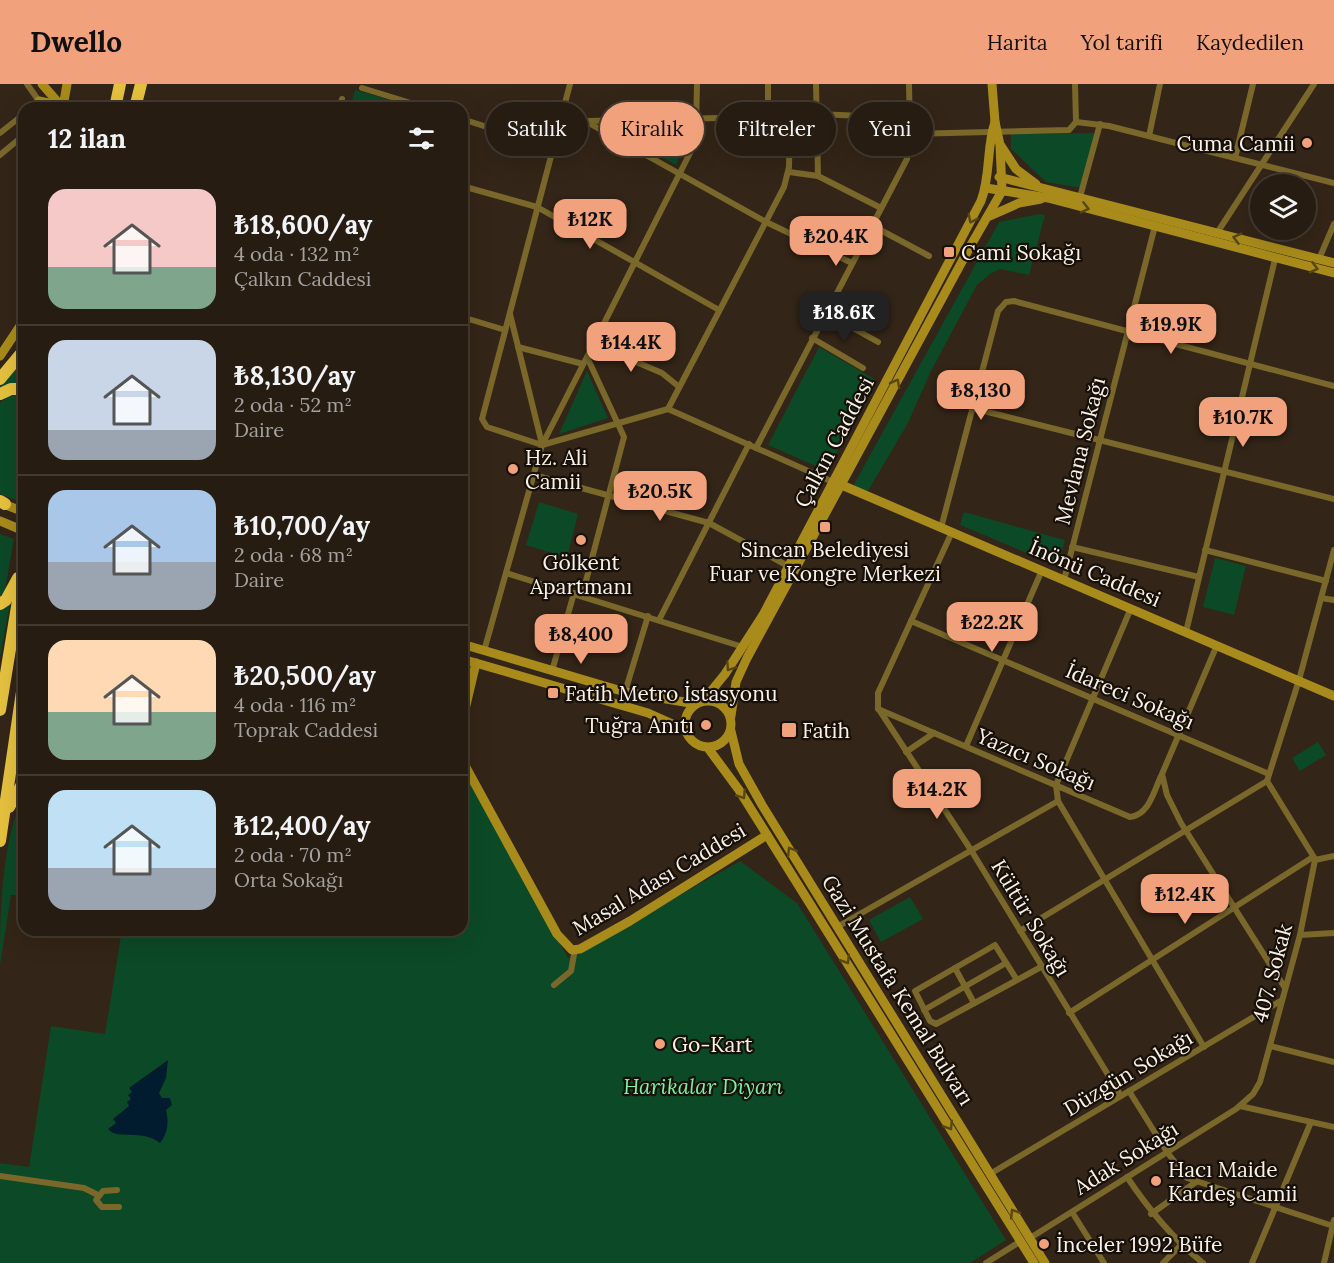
<!DOCTYPE html>
<html lang="tr">
<meta charset="utf-8">
<style>
:root{--surface:#261c11;--page:#2e251a;--text:#f1f3f6;--muted:#a4a19f;--line:#423a31;--accent:#f1a17b}
body{margin:0;font-family:Lora,serif;background:var(--page);color:var(--text);height:100vh;display:flex;flex-direction:column;font-size:22px;white-space:nowrap}
*{box-sizing:border-box;margin:0}
p{font-size:20px;color:var(--muted)}
.icon{flex:none;width:33px;height:33px;fill:none;stroke:currentColor;stroke-width:2;stroke-linecap:round;stroke-linejoin:round}
.map{position:relative;flex:1;overflow:hidden}
.side{position:absolute;left:18px;top:18px;width:450px;height:834px;display:flex;flex-direction:column;background:var(--surface);border-radius:18px;box-shadow:0 6px 24px #0002,0 0 0 2px var(--line)}
.side>*{flex:none}
.guide{position:absolute;left:486px;top:18px;width:570px;height:54px;display:flex;gap:12px}
.controls{position:absolute;left:1250px;top:90px;display:grid;gap:12px}
.controls a{display:grid;place-items:center;width:66px;height:66px;border-radius:50%;background:var(--surface);box-shadow:0 6px 24px #0002,0 0 0 2px var(--line);font-size:30px}
.price{position:absolute;translate:-50% -51px;padding:0 14px;border-radius:12px;background:var(--accent);color:#111;font-size:20px;line-height:39px;filter:drop-shadow(0 2px 3px #0008)}
.price::after{content:'';position:absolute;left:50%;top:36px;width:18px;height:14px;margin-left:-9px;background:inherit;clip-path:polygon(0 0,100% 0,50% 100%)}
.price.active{background:#222;color:#fff}
ul{padding:0;list-style:none}
li{display:flex;align-items:center;gap:18px;height:150px;padding:0 30px}
li+li{border-top:2px solid var(--line)}
li span{display:grid;place-items:center;flex:none;width:168px;height:120px;border-radius:18px;color:#555}
li>.icon{margin-inline-start:auto}
span .icon{width:72px;height:72px;fill:#fffc;stroke-width:1}
li b{font-size:26px}
h2{display:flex;justify-content:space-between;align-items:center;height:72px;padding:0 30px;font-size:26px}
.tag{padding:0 21px;border-radius:27px;background:var(--surface);box-shadow:0 6px 24px #0002,0 0 0 2px var(--line);font-size:21px;line-height:54px}
.tag.active{background:var(--accent);color:#111}
header{display:flex;align-items:center;gap:36px;box-sizing:border-box;height:84px;padding:0 30px;background:var(--accent);color:#111}
header strong{font-size:28px}
nav{display:flex;gap:33px;margin-inline-start:auto;font-size:21px}
.map>svg:first-child{display:block}
.green{fill:#0c4927}
.water{fill:#021c2f}
.lines{fill:none;stroke-linecap:round;stroke-linejoin:round}
.street{stroke:#7a682b;stroke-width:6}
.secondary{stroke:#a88b1a;stroke-width:9}
.highway{stroke:#e5c13f;stroke-width:12}
.oneway{stroke:#584711}
.poi-dot{fill:#f1a17b;stroke:#161009;stroke-width:2}
.labels{text-anchor:middle;dominant-baseline:central;stroke-width:4.5;stroke-linejoin:round;paint-order:stroke}
.poi-label{font-size:21px;fill:#fbf1e8;stroke:#161009;text-anchor:start}
.street-label{font-size:21px;fill:#fbf1e8;stroke:#161009}
.park-label{font-size:21px;font-style:italic;fill:#7af2a4;stroke:#161009}
</style>
<header>
<strong>Dwello</strong>
<nav><a>Harita</a><a>Yol tarifi</a><a>Kaydedilen</a></nav>
</header>
<div class="map">
<svg width="1334" height="1179" viewBox="0 0 1334 1179">
<rect width="100%" height="100%" fill="#332517"/>
<g class="green">
<polygon points="355,6 407,21 406,24 350,24"/>
<polygon points="614,41 688,41 689,50 676,81 610,44"/>
<polygon points="1096,49 1081,104 1046,98 1011,65 1011,50"/>
<polygon points="1039,130 1045,131 1029,191 1000,185 990,190 977,201 931,287 908,339 868,407 853,402 999,138"/>
<polygon points="819,263 876,296 827,387 768,361"/>
<polygon points="24,272 24,300 0,303 0,302"/>
<polygon points="587,287 608,334 559,350"/>
<polygon points="20,311 24,313 24,397 20,418 0,410 0,319 7,313"/>
<polygon points="539,418 578,430 567,474 526,461"/>
<polygon points="964,428 1065,456 1058,482 960,441"/>
<polygon points="0,450 14,455 5,506 0,513"/>
<polygon points="1215,474 1246,482 1234,531 1203,523"/>
<polygon points="10,519 0,574 0,525"/>
<polygon points="24,647 24,692 15,703"/>
<polygon points="1318,658 1326,671 1300,687 1292,674"/>
<polygon points="462,686 568,874 740,777 797,819 1006,1156 970,1179 0,1179 0,1079 29,1083 51,942 105,950 122,846 462,846"/>
<path d="M24 711V812L11 811 0 881C0 830 1 757 24 711Z"/>
<polygon points="910,813 923,835 881,858 869,836"/>
</g>
<path class="water" d="M168 976 166 994 159 1009 162 1014H170L172 1021 166 1026C169 1039 168 1049 160 1059 141 1044 118 1057 108 1045L116 1039 113 1035 129 1022 127 1018 131 1015 128 1011 132 1008 129 1004Z"/>
<g class="lines">
<g class="street">
<polyline points="27,0 39,17 31,24"/>
<polyline points="768,0 768,33 816,30 910,34"/>
<polyline points="816,0 818,92 881,124"/>
<polyline points="362,4 427,24"/>
<polyline points="340,24 342,15"/>
<polyline points="462,35 553,64"/>
<polyline points="560,37 585,37 766,138 852,179"/>
<polyline points="586,37 768,33"/>
<polyline points="1076,38 1109,42 1334,99"/>
<polyline points="0,49 24,30"/>
<polyline points="910,50 1069,46 1076,38 1075,0"/>
<polyline points="1149,52 1160,0"/>
<polyline points="0,71 24,51"/>
<polyline points="1235,74 1253,0"/>
<polyline points="789,88 818,92"/>
<polyline points="462,102 537,123 719,226"/>
<polyline points="1080,113 1100,40"/>
<polyline points="871,141 929,172"/>
<polyline points="1217,149 1314,0"/>
<polyline points="1319,175 1334,140"/>
<polyline points="826,229 878,258"/>
<polyline points="510,230 542,360"/>
<polyline points="462,233 505,246"/>
<polyline points="812,254 863,284"/>
<polyline points="594,260 662,289 678,302"/>
<polyline points="518,263 583,280"/>
<polyline points="972,324 1334,415"/>
<polyline points="668,325 833,398"/>
<polyline points="542,361 668,325 784,103 789,83 790,32"/>
<polyline points="542,361 487,343 482,335 570,0"/>
<polyline points="756,364 907,75 910,50 909,0"/>
<polyline points="534,391 709,439 788,482"/>
<polyline points="941,444 998,227 1006,218 1014,217 1334,302"/>
<polyline points="952,448 878,609 878,624 971,766 1121,1012"/>
<polyline points="1072,463 1199,493"/>
<polyline points="1205,466 1326,497"/>
<polyline points="506,489 743,563"/>
<polyline points="1064,496 1155,142"/>
<polyline points="582,512 624,353 587,273 690,69 696,43 697,0"/>
<polyline points="1321,514 1334,516"/>
<polyline points="1131,524 1056,701 1058,717 1204,963"/>
<polyline points="659,536 749,360"/>
<polyline points="911,537 1269,690"/>
<polyline points="1186,548 1275,175"/>
<polyline points="1217,561 1162,690 1167,711 1181,739 1285,904"/>
<polyline points="484,567 542,361 587,273"/>
<polyline points="462,585 465,585 462,596"/>
<polyline points="552,587 574,509"/>
<polyline points="625,608 648,532"/>
<path d="M878 625 1130 733C1149 731 1154 707 1161 692"/>
<polyline points="966,662 1042,486"/>
<polyline points="906,668 934,649"/>
<polyline points="1267,697 1315,775"/>
<polyline points="837,843 1058,717"/>
<polyline points="1020,847 1267,697 1299,596 1334,466"/>
<polyline points="1300,851 1334,849"/>
<polyline points="955,884 974,919"/>
<polyline points="1017,896 995,861 915,907 930,937 936,940 1041,883"/>
<polyline points="554,901 571,887 575,865"/>
<polyline points="924,926 1006,879"/>
<polyline points="1069,929 1313,773"/>
<polyline points="1270,962 1334,978"/>
<polyline points="1129,1007 1167,1068 1187,1094 1333,1142"/>
<polyline points="1240,1022 1334,1043"/>
<polyline points="990,1090 1282,916"/>
<polyline points="0,1092 84,1104 98,1111"/>
<path d="M1127 1093C1149 1126 1172 1154 1203 1179"/>
<polyline points="117,1106 103,1107 96,1116 102,1123 119,1123"/>
<polyline points="1072,1128 1104,1179"/>
<polyline points="1151,1130 1196,1098"/>
<polyline points="1030,1154 1236,1025 1253,1010 1260,998 1300,851 1315,776 1334,772"/>
<polyline points="986,1179 1021,1157"/>
<polyline points="1163,1179 1181,1161"/>
<polyline points="1252,1179 1311,1038"/>
<polyline points="1324,1179 1334,1136"/>
</g>
<g class="secondary">
<polyline points="42,0 63,24"/>
<polyline points="39,17 58,21"/>
<polyline points="63,23 67,0"/>
<polyline points="1001,62 1016,85 1036,100"/>
<polyline points="999,93 1334,179"/>
<polyline points="986,104 1048,114 1334,189"/>
<polyline points="990,132 1019,119 1041,115"/>
<polyline points="0,272 24,236"/>
<polyline points="837,399 1334,612"/>
<polyline points="1,419 24,428"/>
<polyline points="0,437 24,447"/>
<polyline points="462,560 625,608 696,620"/>
<polyline points="462,575 648,629 686,646"/>
<circle cx="708" cy="640" r="23"/>
<path d="M703 617 725 590 763 531 981 117C991 91 986 64 995 38"/>
<polyline points="731,632 736,598 747,574 971,161 1002,107 1000,61 995,38 992,0"/>
<polyline points="462,638 476,579"/>
<polyline points="731,647 739,680 762,721 1045,1179"/>
<polyline points="708,664 739,706 1034,1179"/>
<polyline points="462,676 557,850 572,866 580,865 630,837 767,751"/>
</g>
<g class="highway">
<polyline points="115,24 120,0"/>
<polyline points="135,24 141,0"/>
<polyline points="0,295 24,266"/>
<polyline points="0,310 11,305 24,305"/>
<polyline points="0,417 5,420"/>
<polyline points="0,520 6,516 18,494"/>
<polyline points="0,626 24,480"/>
<polyline points="9,723 24,697"/>
<polyline points="0,757 24,594"/>
</g>
</g>
<defs><path id="oneway-chevron" d="M-2-3.5L2.5 0L-2 3.5" fill="none" stroke-width="1.6" stroke-linecap="round" stroke-linejoin="round" transform="scale(1.5)"/></defs>
<g class="oneway">
<use href="#oneway-chevron" transform="translate(1085 124) rotate(14)"/>
<use href="#oneway-chevron" transform="translate(972 135) rotate(117)"/>
<use href="#oneway-chevron" transform="translate(1237 154) rotate(-165)"/>
<use href="#oneway-chevron" transform="translate(1314 184) rotate(14)"/>
<use href="#oneway-chevron" transform="translate(896 299) rotate(-62)"/>
<use href="#oneway-chevron" transform="translate(730 583) rotate(124)"/>
<use href="#oneway-chevron" transform="translate(742 711) rotate(57)"/>
<use href="#oneway-chevron" transform="translate(791 767) rotate(-122)"/>
<use href="#oneway-chevron" transform="translate(846 876) rotate(58)"/>
<use href="#oneway-chevron" transform="translate(949 1042) rotate(58)"/>
<use href="#oneway-chevron" transform="translate(1014 1129) rotate(-122)"/>
</g>
<g class="poi-dot">
<circle cx="1307" cy="59" r="6"/>
<rect x="943" y="162" width="12" height="12" rx="3"/>
<circle cx="513" cy="385" r="6"/>
<rect x="819" y="437" width="12" height="12" rx="3"/>
<circle cx="581" cy="456" r="6"/>
<rect x="547" y="603" width="12" height="12" rx="3"/>
<circle cx="706" cy="641" r="6"/>
<rect x="781" y="638" width="16" height="16" rx="3"/>
<circle cx="660" cy="960" r="6"/>
<circle cx="1156" cy="1097" r="6"/>
<circle cx="1044" cy="1160" r="6"/>
</g>
<g class="labels">
<g class="poi-label">
<text x="1295" y="59" text-anchor="end">Cuma Camii</text>
<text x="961" y="168">Cami Sokağı</text>
<text x="525" y="373">Hz. Ali<tspan x="525" dy="24">Camii</tspan></text>
<text x="825" y="465" text-anchor="middle">Sincan Belediyesi<tspan x="825" dy="24">Fuar ve Kongre Merkezi</tspan></text>
<text x="581" y="478" text-anchor="middle">Gölkent<tspan x="581" dy="24">Apartmanı</tspan></text>
<text x="565" y="609">Fatih Metro İstasyonu</text>
<text x="694" y="641" text-anchor="end">Tuğra Anıtı</text>
<text x="802" y="646">Fatih</text>
<text x="672" y="960">Go-Kart</text>
<text x="1168" y="1085">Hacı Maide<tspan x="1168" dy="24">Kardeş Camii</tspan></text>
<text x="1056" y="1160">İnceler 1992 Büfe</text>
</g>
<g class="street-label">
<text transform="translate(834 358) rotate(-62)">Çalkın Caddesi</text>
<text transform="translate(1080 367) rotate(-76)">Mevlana Sokağı</text>
<text transform="translate(1095 489) rotate(23)">İnönü Caddesi</text>
<text transform="translate(1130 612) rotate(23)">İdareci Sokağı</text>
<text transform="translate(1036 675) rotate(23)">Yazıcı Sokağı</text>
<text transform="translate(659 795) rotate(-31)">Masal Adası Caddesi</text>
<text transform="translate(1031 834) rotate(59)">Kültür Sokağı</text>
<text transform="translate(1272 889) rotate(-75)">407. Sokak</text>
<text transform="translate(898 906) rotate(58)">Gazi Mustafa Kemal Bulvarı</text>
<text transform="translate(1128 989) rotate(-31)">Düzgün Sokağı</text>
<text transform="translate(1126 1074) rotate(-32)">Adak Sokağı</text>
</g>
<g class="park-label">
<text x="703" y="1002">Harikalar Diyarı</text>
</g>
</g>
</svg>
<div class="controls">
<a><svg class="icon" aria-label="layers" viewBox="0 0 24 24"><path d="M12 4l9 5-9 5-9-5zM3 14l9 5 9-5"/></svg></a>
</div>
<b class="price" style="left:590px;top:166px">₺12K</b>
<b class="price" style="left:836px;top:183px">₺20.4K</b>
<b class="price active" style="left:844px;top:259px">₺18.6K</b>
<b class="price" style="left:1171px;top:271px">₺19.9K</b>
<b class="price" style="left:631px;top:289px">₺14.4K</b>
<b class="price" style="left:981px;top:337px">₺8,130</b>
<b class="price" style="left:1243px;top:364px">₺10.7K</b>
<b class="price" style="left:660px;top:438px">₺20.5K</b>
<b class="price" style="left:992px;top:569px">₺22.2K</b>
<b class="price" style="left:581px;top:581px">₺8,400</b>
<b class="price" style="left:937px;top:736px">₺14.2K</b>
<b class="price" style="left:1185px;top:841px">₺12.4K</b>
<div class="guide">
<a class="tag">Satılık</a>
<a class="tag active">Kiralık</a>
<a class="tag">Filtreler</a>
<a class="tag">Yeni</a>
</div>
<section class="side">
<h2>12 ilan<svg class="icon" aria-label="filters" viewBox="0 0 24 24"><path d="M4 7h16M4 17h16"/><circle cx="9" cy="7" r="2"/><circle cx="15" cy="17" r="2"/></svg></h2>
<ul>
<li><span style="background:linear-gradient(#f6c9c9 65%,#7fa58c 0)"><svg class="icon" aria-label="home" viewBox="0 0 24 24"><path d="M3 11l9-7 9 7M6 9v11h12V9"/></svg></span><div><b>₺18,600/ay</b><p>4 oda · 132 m²</p><p>Çalkın Caddesi</p></div></li>
<li><span style="background:linear-gradient(#c9d6e8 75%,#9aa5b1 0)"><svg class="icon" aria-label="home" viewBox="0 0 24 24"><path d="M3 11l9-7 9 7M6 9v11h12V9"/></svg></span><div><b>₺8,130/ay</b><p>2 oda · 52 m²</p><p>Daire</p></div></li>
<li><span style="background:linear-gradient(#a9c7e8 60%,#9aa5b1 0)"><svg class="icon" aria-label="home" viewBox="0 0 24 24"><path d="M3 11l9-7 9 7M6 9v11h12V9"/></svg></span><div><b>₺10,700/ay</b><p>2 oda · 68 m²</p><p>Daire</p></div></li>
<li><span style="background:linear-gradient(#ffd9b3 60%,#7fa58c 0)"><svg class="icon" aria-label="home" viewBox="0 0 24 24"><path d="M3 11l9-7 9 7M6 9v11h12V9"/></svg></span><div><b>₺20,500/ay</b><p>4 oda · 116 m²</p><p>Toprak Caddesi</p></div></li>
<li><span style="background:linear-gradient(#bfe0f5 65%,#9aa5b1 0)"><svg class="icon" aria-label="home" viewBox="0 0 24 24"><path d="M3 11l9-7 9 7M6 9v11h12V9"/></svg></span><div><b>₺12,400/ay</b><p>2 oda · 70 m²</p><p>Orta Sokağı</p></div></li>
</ul>
</section>
</div>
